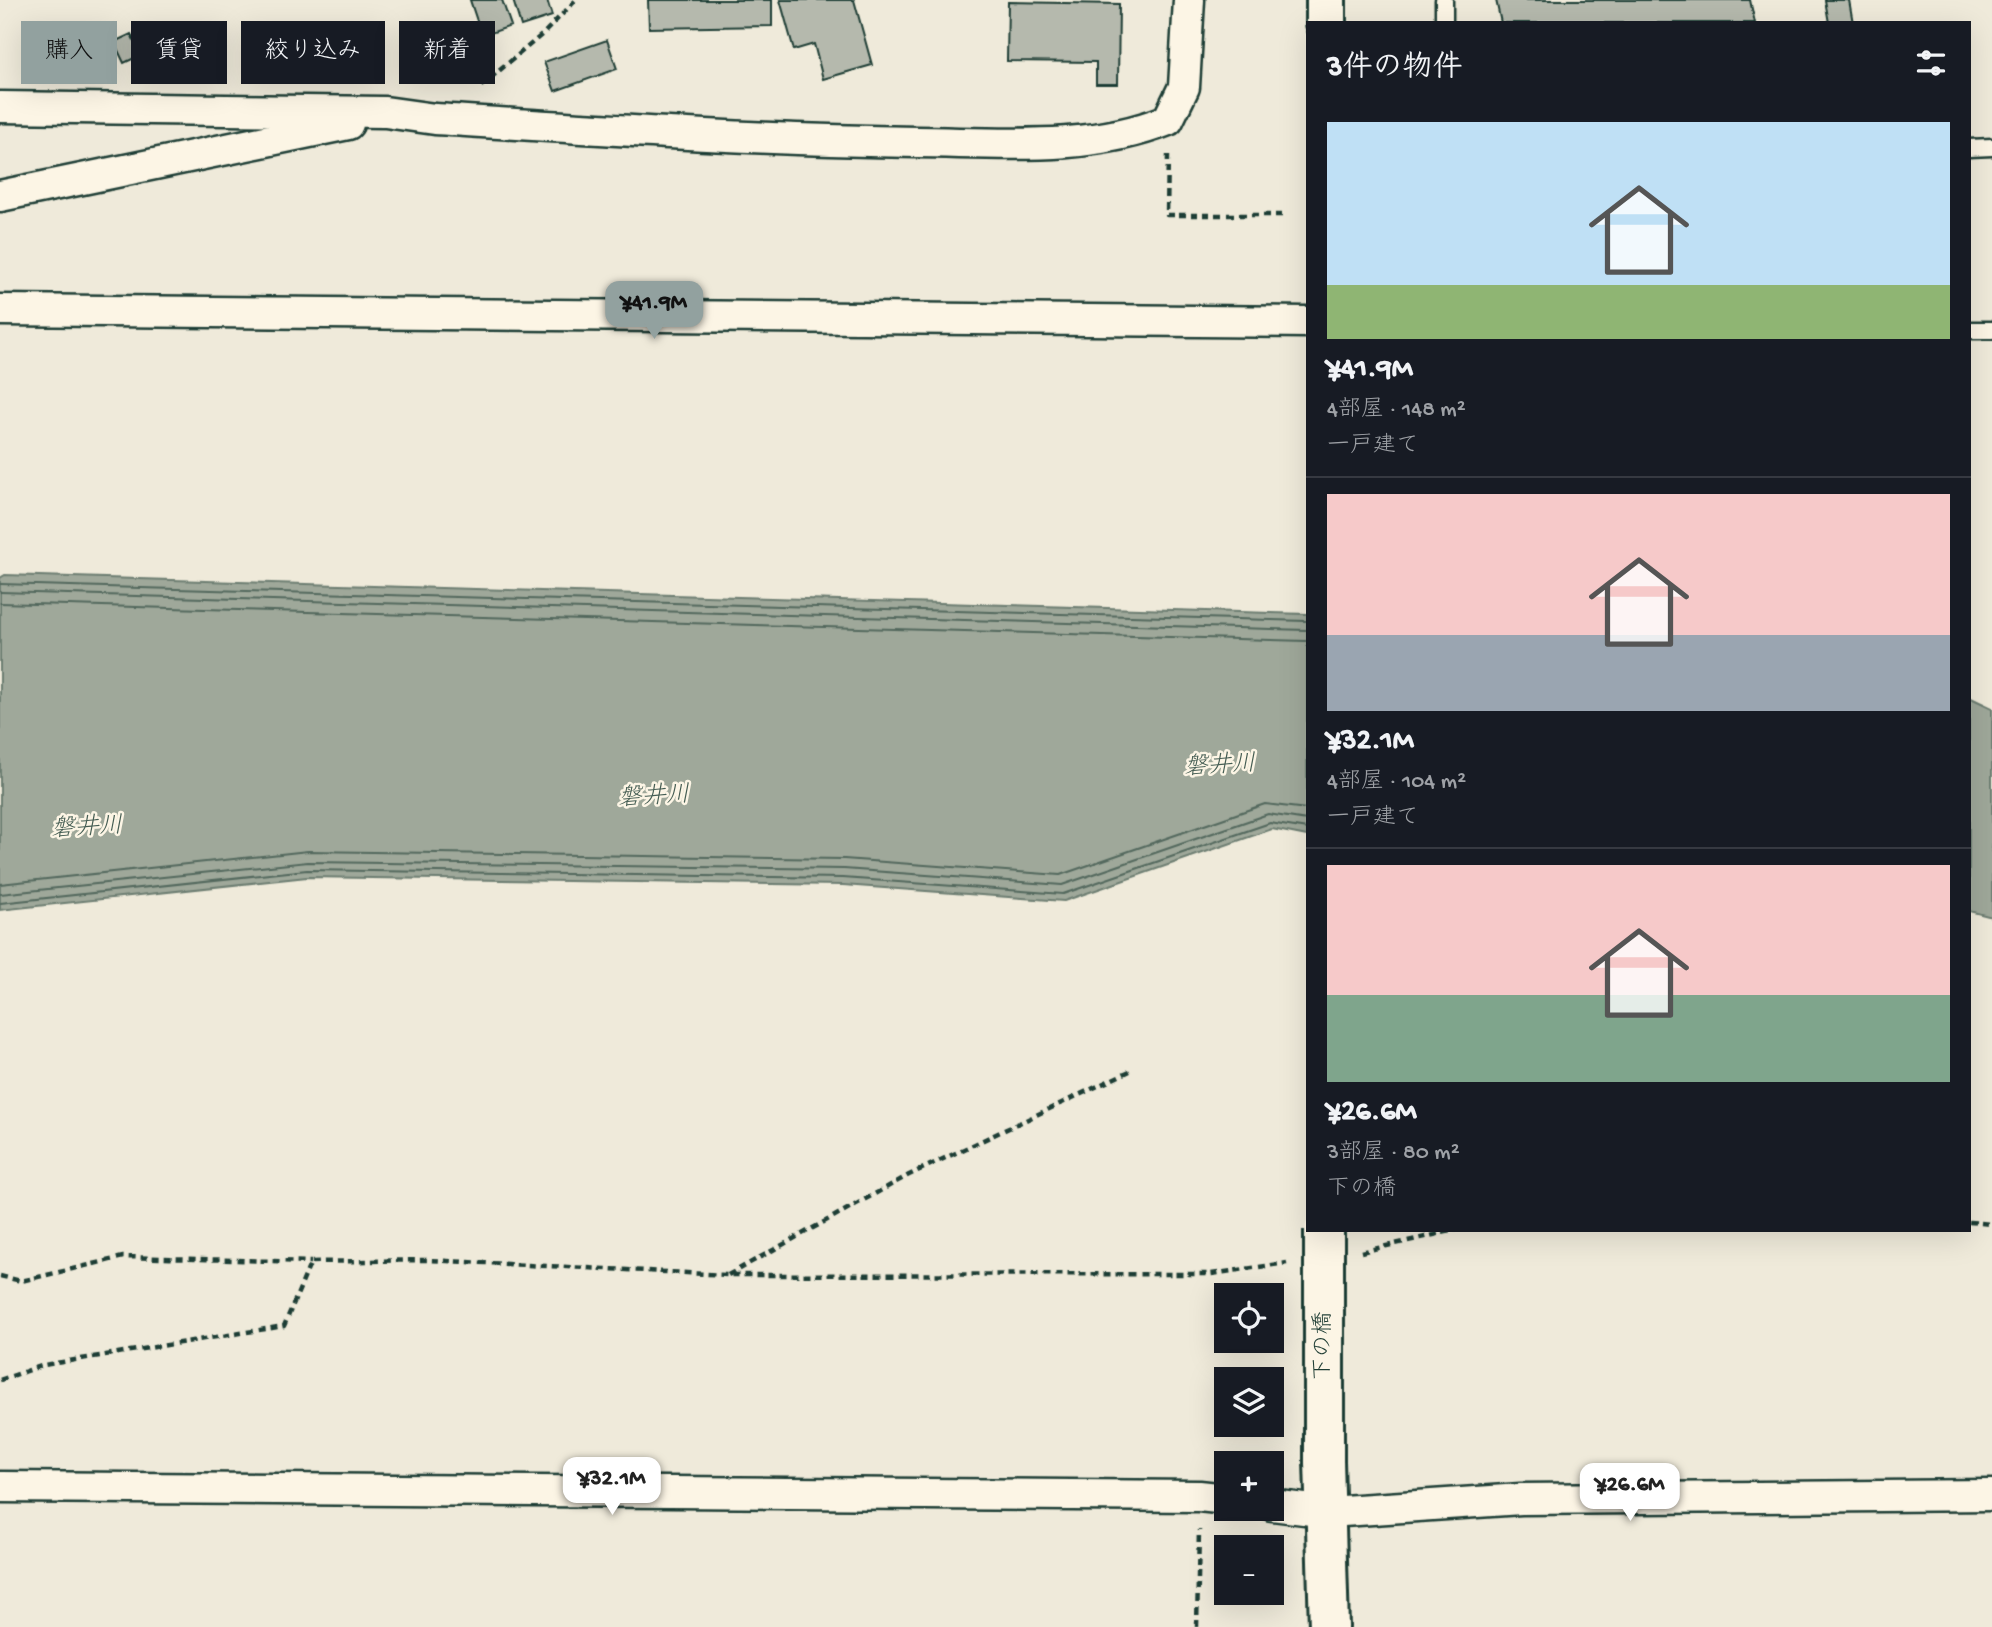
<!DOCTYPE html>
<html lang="ja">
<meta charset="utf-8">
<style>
:root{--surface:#171b24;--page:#20242c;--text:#f1f3f6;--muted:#9ea1a6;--line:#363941;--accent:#92a19f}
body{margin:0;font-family:"Gochi Hand","Klee One",sans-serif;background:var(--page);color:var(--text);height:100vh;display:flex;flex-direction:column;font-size:26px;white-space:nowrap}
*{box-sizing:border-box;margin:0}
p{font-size:23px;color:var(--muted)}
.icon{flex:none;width:38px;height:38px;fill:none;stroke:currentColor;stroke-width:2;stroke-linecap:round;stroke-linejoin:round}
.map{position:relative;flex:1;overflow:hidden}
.details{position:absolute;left:1306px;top:21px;width:665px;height:1211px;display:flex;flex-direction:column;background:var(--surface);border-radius:0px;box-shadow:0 7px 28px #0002}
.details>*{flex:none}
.top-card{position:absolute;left:21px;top:21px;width:665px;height:63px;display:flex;gap:14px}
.fabs{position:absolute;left:1214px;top:1283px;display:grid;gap:14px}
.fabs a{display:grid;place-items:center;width:70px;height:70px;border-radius:0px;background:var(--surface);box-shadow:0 7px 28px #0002;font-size:35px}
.price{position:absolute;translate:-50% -60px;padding:0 16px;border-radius:14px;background:#fff;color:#222;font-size:23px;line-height:46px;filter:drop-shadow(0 2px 4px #0008)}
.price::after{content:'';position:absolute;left:50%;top:42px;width:21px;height:16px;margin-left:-10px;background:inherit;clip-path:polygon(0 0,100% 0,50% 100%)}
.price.on{background:var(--accent);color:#111}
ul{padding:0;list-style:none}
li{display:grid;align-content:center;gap:14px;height:371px;padding:0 21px}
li+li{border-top:2px solid var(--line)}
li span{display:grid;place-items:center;height:217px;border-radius:0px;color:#555}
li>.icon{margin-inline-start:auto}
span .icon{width:126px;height:126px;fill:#fffc;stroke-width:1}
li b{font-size:30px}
h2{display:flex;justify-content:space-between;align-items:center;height:84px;padding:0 21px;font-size:30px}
.tag{padding:0 24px;border-radius:0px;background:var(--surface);box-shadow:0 7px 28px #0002;font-size:24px;line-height:63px}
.tag.on{background:var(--accent);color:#111}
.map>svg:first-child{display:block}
.water{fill:#9fa89a;stroke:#6c7d71;stroke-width:2}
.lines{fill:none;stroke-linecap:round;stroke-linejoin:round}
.shore{stroke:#52685d;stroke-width:2}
.building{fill:#b5b9ad;stroke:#1f3d34;stroke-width:2}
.service-casing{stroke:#1f3d34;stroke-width:21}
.minor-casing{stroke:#1f3d34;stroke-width:35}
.tertiary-casing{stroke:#1f3d34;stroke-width:44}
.path{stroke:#1f3d34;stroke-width:4.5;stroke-dasharray:7 5;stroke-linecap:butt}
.service{stroke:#fcf5e5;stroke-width:16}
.minor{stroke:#fcf5e5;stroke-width:30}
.tertiary{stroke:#fcf5e5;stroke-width:38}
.tertiary-bridge-casing{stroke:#1f3d34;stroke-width:44;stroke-linecap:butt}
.tertiary-bridge{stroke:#fcf5e5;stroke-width:38}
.labels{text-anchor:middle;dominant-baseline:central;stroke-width:5;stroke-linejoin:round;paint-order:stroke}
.street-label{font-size:23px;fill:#1f3d34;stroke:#fcf5e5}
.water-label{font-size:24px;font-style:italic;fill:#455d53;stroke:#fcf5e5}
</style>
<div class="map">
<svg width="1992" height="1627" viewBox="0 0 1992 1627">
<rect width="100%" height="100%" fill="#efeada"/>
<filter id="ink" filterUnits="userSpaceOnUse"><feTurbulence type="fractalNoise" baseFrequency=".0143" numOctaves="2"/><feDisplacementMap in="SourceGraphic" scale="14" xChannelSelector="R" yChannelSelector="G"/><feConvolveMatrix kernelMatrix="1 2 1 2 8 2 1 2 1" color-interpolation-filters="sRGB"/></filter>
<g filter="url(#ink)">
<g class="water">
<polygon points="5,575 1307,614 1307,836 1272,829 1064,901 843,885 307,877 0,910 0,578"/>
<polygon points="1969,697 1992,708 1992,917 1969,911"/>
</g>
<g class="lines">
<g class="shore">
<polyline points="0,584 1307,621"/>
<polyline points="0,592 1307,630"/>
<polyline points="0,603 1307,641"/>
<polyline points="0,884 308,851 844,859 1060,875 1265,804 1307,809"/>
<polyline points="0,894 308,862 844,869 1062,885 1268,814 1307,820"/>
<polyline points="0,903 307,870 843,878 1063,894 1270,823 1307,829"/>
</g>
</g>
<g class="building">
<polygon points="470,0 502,0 511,26 482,36"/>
<polygon points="513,0 547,0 552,16 521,26"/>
<polygon points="648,0 772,0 772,26 649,28"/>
<polygon points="780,0 854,0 872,65 823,79 814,44 794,50"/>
<polygon points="1496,0 1750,0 1755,23 1501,23"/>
<polygon points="1825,0 1849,0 1853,23 1829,23"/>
<polygon points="1008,2 1119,4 1118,84 1096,84 1096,62 1007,61"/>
<polygon points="131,34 141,55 124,63 114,42"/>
<polygon points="607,40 617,69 555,91 544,62"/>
</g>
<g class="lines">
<g class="service-casing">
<g id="service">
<polyline points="1444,0 1444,23"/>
<polyline points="1969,148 1992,147"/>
<polyline points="1969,330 1992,330"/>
</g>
</g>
<g class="minor-casing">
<g id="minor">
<path d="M0 107 385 112 435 119C596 129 756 140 917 142 1002 143 1088 152 1168 120L1184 87 1189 0"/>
<polyline points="0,196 348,124"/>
<polyline points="0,310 1307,322"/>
<polyline points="0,1487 1199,1496 1227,1499"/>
<polyline points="1272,1505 1328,1512 1521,1499 1992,1495"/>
</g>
</g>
<g class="tertiary-casing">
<g id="tertiary">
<polyline points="1326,0 1326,23"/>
<polyline points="1324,1461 1329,1627"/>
</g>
</g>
<g class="path">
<polyline points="481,86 544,33 576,0"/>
<polyline points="1168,155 1167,215 1285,215"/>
<polyline points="1969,1222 1992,1224"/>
<polyline points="1361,1252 1455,1230"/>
<polyline points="728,1275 909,1175 1134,1069"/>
<polyline points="0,1276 21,1281 123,1257 311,1262"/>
<polyline points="0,1380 44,1365 284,1326 311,1262 427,1260 727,1275 1211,1274 1287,1263"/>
<polyline points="1197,1627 1199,1530"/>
</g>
<use href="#service" class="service"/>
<use href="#minor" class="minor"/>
<use href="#tertiary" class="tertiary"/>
<g class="tertiary-bridge-casing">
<polyline id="tertiary-bridge" points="1324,1230 1324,1461"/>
</g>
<use href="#tertiary-bridge" class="tertiary-bridge"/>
</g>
</g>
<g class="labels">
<g class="street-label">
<text transform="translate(1324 1346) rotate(-90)">下の橋</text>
</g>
<g class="water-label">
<text transform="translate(1220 767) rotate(-3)">磐井川</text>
<text transform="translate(654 798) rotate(-3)">磐井川</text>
<text transform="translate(87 829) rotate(-3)">磐井川</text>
</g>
</g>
</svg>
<div class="fabs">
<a><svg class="icon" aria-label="locate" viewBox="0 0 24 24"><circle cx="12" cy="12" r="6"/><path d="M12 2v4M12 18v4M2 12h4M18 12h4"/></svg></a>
<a><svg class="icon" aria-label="layers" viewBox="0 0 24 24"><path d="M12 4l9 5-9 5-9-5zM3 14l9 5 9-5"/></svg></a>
<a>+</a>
<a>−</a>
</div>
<b class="price on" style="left:654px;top:341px">¥41.9M</b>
<b class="price" style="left:612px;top:1517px">¥32.1M</b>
<b class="price" style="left:1630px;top:1523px">¥26.6M</b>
<div class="top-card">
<a class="tag on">購入</a>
<a class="tag">賃貸</a>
<a class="tag">絞り込み</a>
<a class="tag">新着</a>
</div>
<section class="details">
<h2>3件の物件<svg class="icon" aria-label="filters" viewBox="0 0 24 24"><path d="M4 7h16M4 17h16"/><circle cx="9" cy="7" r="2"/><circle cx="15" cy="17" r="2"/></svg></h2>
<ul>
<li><span style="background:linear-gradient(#bfe0f5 75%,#8fb573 0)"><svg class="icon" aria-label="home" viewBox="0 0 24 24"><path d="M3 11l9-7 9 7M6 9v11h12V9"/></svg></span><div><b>¥41.9M</b><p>4部屋 · 148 m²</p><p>一戸建て</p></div></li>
<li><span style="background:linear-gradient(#f6c9c9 65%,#9aa5b1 0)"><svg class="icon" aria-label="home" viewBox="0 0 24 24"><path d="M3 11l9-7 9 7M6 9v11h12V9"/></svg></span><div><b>¥32.1M</b><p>4部屋 · 104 m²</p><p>一戸建て</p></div></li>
<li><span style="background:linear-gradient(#f6c9c9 60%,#7fa58c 0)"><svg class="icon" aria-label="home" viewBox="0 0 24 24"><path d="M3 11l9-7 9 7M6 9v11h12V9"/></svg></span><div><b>¥26.6M</b><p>3部屋 · 80 m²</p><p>下の橋</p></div></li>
</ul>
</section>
</div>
